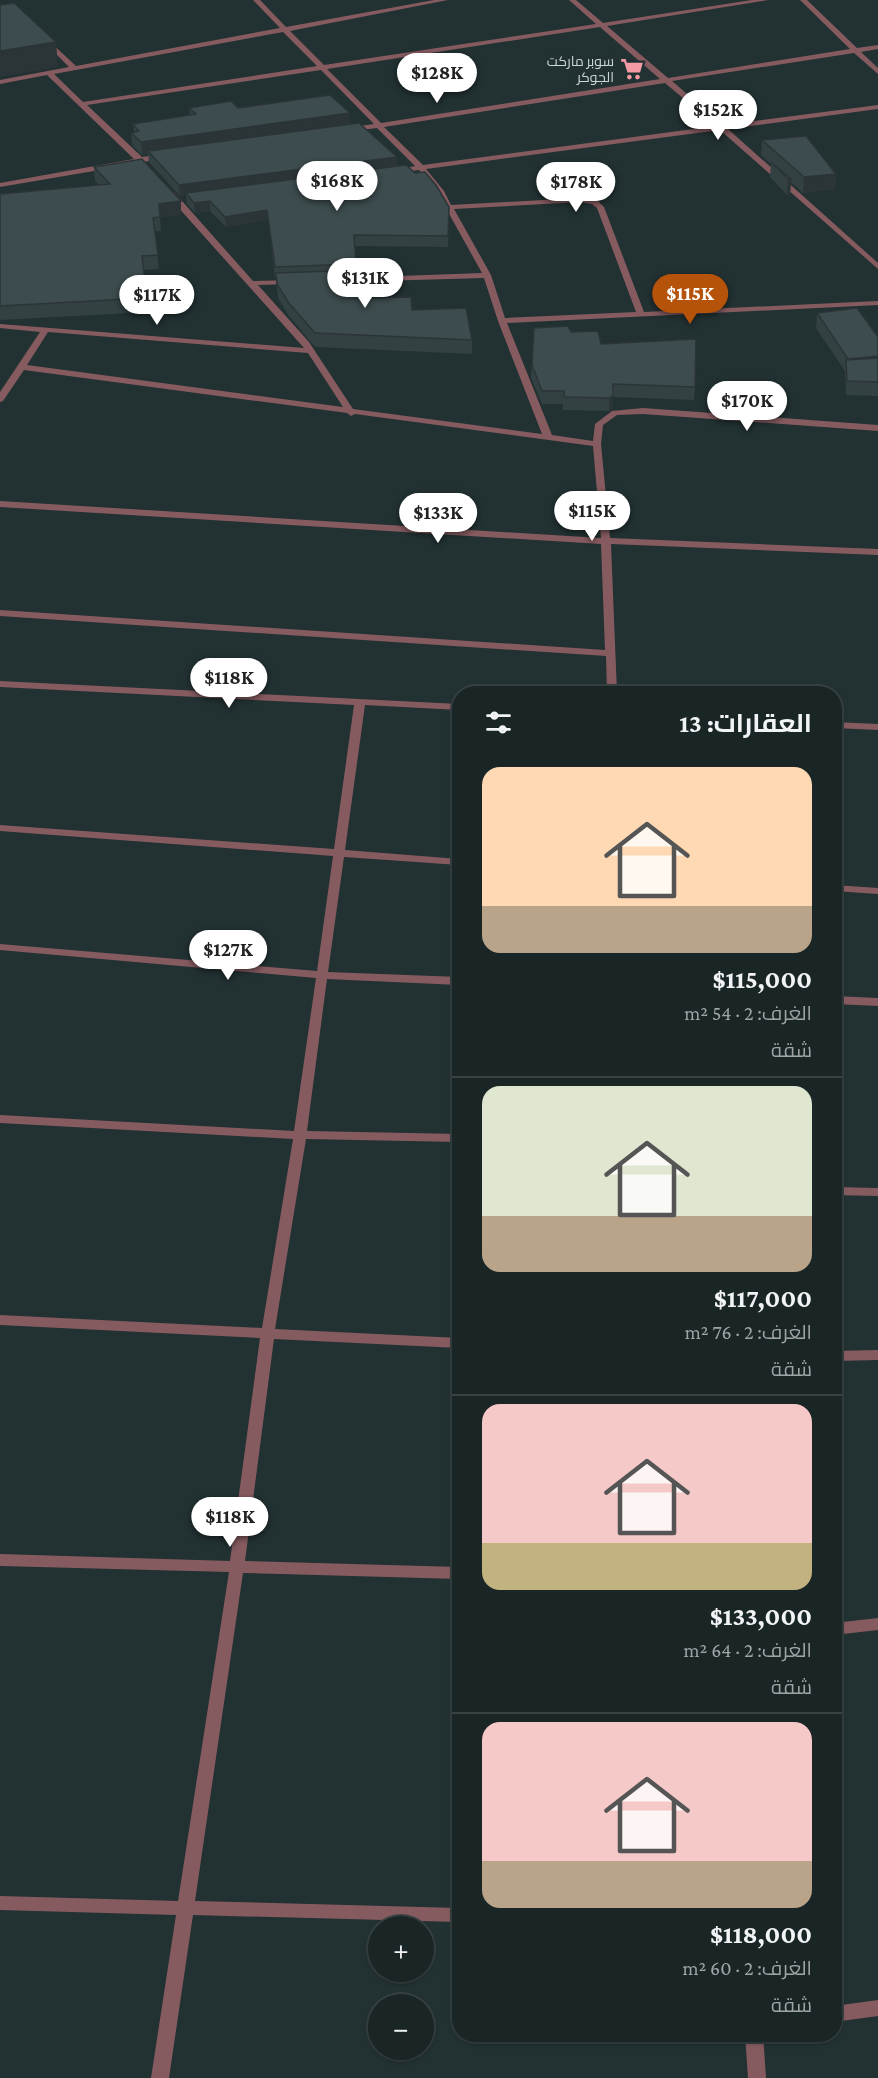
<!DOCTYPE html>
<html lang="ar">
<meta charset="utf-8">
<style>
:root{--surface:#1a2526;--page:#232d2e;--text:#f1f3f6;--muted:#9fa5a7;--line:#384243;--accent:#b45309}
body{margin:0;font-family:"Crimson Pro",Cairo,serif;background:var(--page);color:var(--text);direction:rtl;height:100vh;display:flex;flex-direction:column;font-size:22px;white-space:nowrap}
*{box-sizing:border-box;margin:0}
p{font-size:20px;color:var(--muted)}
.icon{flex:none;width:33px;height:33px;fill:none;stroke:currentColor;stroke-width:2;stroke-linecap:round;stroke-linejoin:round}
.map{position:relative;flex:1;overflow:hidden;direction:ltr}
.panel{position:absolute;left:452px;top:686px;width:390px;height:1356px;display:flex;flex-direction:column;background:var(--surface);border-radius:24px;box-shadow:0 2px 4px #0004,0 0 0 2px var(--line);direction:rtl}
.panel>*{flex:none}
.tools{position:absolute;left:368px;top:1916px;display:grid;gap:12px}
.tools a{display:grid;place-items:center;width:66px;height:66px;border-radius:50%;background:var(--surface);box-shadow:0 2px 4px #0004,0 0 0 2px var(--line);font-size:30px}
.price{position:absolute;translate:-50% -51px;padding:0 14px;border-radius:21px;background:#fff;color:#222;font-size:20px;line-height:39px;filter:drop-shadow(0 2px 3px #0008)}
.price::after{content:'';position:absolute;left:50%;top:36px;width:18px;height:14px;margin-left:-9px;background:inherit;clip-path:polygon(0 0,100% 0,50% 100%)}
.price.selected{background:var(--accent);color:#fff}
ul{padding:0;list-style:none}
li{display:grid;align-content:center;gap:12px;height:318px;padding:0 30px}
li+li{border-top:2px solid var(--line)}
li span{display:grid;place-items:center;height:186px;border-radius:18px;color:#555}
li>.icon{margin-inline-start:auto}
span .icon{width:108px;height:108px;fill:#fffc;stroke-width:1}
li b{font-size:26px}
h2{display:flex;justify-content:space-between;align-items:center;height:72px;padding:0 30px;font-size:26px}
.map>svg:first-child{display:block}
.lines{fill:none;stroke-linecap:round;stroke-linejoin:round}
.minor{fill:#865b60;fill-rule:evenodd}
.wall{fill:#344143}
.shaded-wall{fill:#2b3537}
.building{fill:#3d4c4e;stroke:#2b3537;stroke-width:1.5}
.labels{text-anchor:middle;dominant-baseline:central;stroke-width:6;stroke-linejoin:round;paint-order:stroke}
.far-poi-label{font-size:14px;fill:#cdd6d7;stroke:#223132;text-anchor:end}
</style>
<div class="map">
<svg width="878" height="2078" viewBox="0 0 878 2078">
<rect width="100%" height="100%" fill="#223132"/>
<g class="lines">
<g class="minor">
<path d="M253 0H260L286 27 434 0H448L290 31 324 65 596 24 569 0H576L603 23 752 0H768L607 26 668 78 850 49 800 0H807L857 48 878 45V49L861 52 878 68V74L854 53 672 81 723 125 878 105V109L728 129 878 263V269L720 130 426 169 444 191 451 205 580 198 597 200 604 207 644 312 878 301V305L507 323 552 435 593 441 595 424 612 411 643 408 878 425V431L643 414 617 415 603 425 601 444 610 538 878 549V555L611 544 617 693H607L606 656 0 616V610L605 650 601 544 0 507V501L601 538 593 446 355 414 351 416 347 413 24 370 3 401 0 402V392L40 332 0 328V324L304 348 168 196 167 194 171 192H174L253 281 294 280 295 282 291 284 258 285 309 342 353 409 542 434 498 321 484 278 344 282 340 280 344 278 482 273 438 194 419 170 397 173 393 171 415 166 377 128 346 132V128L374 124 321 70 87 105 142 157 162 154 166 156 141 163 0 187V183L134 159 47 75 0 84V80L69 67 43 41V39H47L76 66 280 28ZM600 27 660 79 381 123 327 69ZM283 32 317 66 83 102 54 74ZM665 83 716 126 423 165 384 127ZM580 202 592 204 597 208 636 312 505 318 491 275 454 209ZM48 332 308 353 343 407 27 365Z"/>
<polygon points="0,681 459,704 459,710 365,705 345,850 459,859 459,865 344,857 328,972 459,977 459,985 327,979 307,1131 459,1134 459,1142 306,1139 275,1329 459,1338 459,1348 274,1339 245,1561 459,1567 459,1579 243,1573 195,1901 459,1908 459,1922 193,1915 169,2078 151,2078 176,1915 0,1910 0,1896 178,1901 229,1572 0,1566 0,1554 230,1561 260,1338 0,1325 0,1315 262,1328 293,1139 0,1123 0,1115 294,1131 316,978 0,950 0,944 317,971 333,856 0,831 0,825 334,849 354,705 0,687"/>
<polygon points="834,722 878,724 878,730 834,728"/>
<polygon points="834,885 878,888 878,894 834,891"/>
<polygon points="834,996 878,998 878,1006 834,1004"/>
<polygon points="834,1187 878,1188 878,1196 834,1195"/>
<polygon points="878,1350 878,1360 834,1361 834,1351"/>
<polygon points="878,1618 878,1630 834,1635 834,1623"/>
<polygon points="878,2000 878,2016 834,2022 834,2006"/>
<polygon points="745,2034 763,2034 766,2078 748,2078"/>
</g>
</g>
<g class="wall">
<polygon points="189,108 238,108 350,124 397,157 397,166 449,207 448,247 355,246 360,298 412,310 472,340 472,354 315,347 289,316 278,298 276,278 275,278 268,220 226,227 210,211 195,213 187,204 186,195 180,196 149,162 148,154 142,155 132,145 131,133 134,132 133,124 190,115"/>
<polygon points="762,140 836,174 835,189 803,193 791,182 790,194 787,195 770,177 771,164 761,155"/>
<polygon points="94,167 181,215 160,217 161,231 155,231 159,269 143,270 148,312 0,320 0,194 99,185 95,181"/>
<polygon points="817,313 878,337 878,396 846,395 845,371 816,328"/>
<polygon points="534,328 571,332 601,344 695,387 694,400 613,397 613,409 609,411 563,410 563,404 542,404 531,378"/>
</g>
<g class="shaded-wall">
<polygon points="56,42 58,67 0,77 0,51"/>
<polygon points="350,113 350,125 148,151 148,154 142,155 141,142"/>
<polygon points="397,157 397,167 186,193 186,195 180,196 179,185"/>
<polygon points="836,174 835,189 803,193 804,177"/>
<polygon points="788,179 791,179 790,194 787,195"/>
<polygon points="181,201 181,215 160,218 159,204"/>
<polygon points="210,201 210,211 195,213 194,203"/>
<polygon points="267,210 268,220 226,227 225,217"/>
<polygon points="878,356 878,370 847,374 848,359"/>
<polygon points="613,396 613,409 609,411 609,398"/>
</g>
<g class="building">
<polygon points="14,3 56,42 0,51 0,5"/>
<polygon points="330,95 350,113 141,142 131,133 139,131 133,124 196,114 189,108 231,101 238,108"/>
<polygon points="359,123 397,157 179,185 148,151"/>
<polygon points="806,136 836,174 804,177 762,140"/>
<polygon points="142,159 181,201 159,204 160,217 153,218 158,255 142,256 147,298 0,306 0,194 110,184 94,167"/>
<polygon points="771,162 791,179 788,179"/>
<polygon points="406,165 415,173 425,172 436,185 449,207 448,236 354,235 356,264 275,267 267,210 225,217 210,201 194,203 186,193"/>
<polygon points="357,270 360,298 411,297 412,310 466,308 472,340 315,333 288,302 277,284 276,273"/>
<polygon points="857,308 878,337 878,356 848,359 817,313"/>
<polygon points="568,326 571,332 598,331 601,344 696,339 695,387 613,384 613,396 609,398 564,397 564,391 542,391 532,365 534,328"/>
<polygon points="878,358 878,382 847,381 846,360"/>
</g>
<defs>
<g id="supermarket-bare" transform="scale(1.8)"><path d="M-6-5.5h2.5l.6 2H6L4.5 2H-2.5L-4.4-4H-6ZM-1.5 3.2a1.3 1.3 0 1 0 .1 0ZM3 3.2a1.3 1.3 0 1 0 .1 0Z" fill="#f49aa4" stroke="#223132" stroke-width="2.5" paint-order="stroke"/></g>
</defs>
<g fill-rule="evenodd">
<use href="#supermarket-bare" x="632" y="69"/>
</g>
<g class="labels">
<g class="far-poi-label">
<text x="614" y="61">سوبر ماركت<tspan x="614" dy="16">الجوكر</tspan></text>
</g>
</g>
</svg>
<div class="tools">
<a>+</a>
<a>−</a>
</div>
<b class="price" style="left:437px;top:104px">$128K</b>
<b class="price" style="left:718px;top:141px">$152K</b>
<b class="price" style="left:337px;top:212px">$168K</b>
<b class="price" style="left:576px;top:213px">$178K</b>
<b class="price" style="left:365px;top:309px">$131K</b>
<b class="price selected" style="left:690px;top:325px">$115K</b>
<b class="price" style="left:157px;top:326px">$117K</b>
<b class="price" style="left:747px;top:432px">$170K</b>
<b class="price" style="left:592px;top:542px">$115K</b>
<b class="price" style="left:438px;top:544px">$133K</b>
<b class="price" style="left:229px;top:709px">$118K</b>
<b class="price" style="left:228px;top:981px">$127K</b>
<b class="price" style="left:230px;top:1548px">$118K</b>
<section class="panel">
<h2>العقارات: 13<svg class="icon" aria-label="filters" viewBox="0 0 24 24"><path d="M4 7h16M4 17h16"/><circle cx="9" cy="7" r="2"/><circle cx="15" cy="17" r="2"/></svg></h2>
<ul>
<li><span style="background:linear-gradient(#ffd9b3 75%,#b9a48a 0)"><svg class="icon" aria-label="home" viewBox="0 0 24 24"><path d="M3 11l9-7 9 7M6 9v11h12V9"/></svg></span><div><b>$115,000</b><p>الغرف: 2 · 54 m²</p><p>شقة</p></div></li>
<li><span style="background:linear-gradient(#dfe7d0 70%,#b9a48a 0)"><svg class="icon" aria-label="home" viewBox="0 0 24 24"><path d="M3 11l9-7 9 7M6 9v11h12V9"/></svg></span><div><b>$117,000</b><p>الغرف: 2 · 76 m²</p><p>شقة</p></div></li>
<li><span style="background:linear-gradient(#f6c9c9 75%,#c2b280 0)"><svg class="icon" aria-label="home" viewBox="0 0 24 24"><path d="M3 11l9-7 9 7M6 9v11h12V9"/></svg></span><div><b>$133,000</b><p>الغرف: 2 · 64 m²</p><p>شقة</p></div></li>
<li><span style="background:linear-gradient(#f6c9c9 75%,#b9a48a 0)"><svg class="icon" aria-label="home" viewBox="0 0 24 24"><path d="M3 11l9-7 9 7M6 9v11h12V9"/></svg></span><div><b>$118,000</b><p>الغرف: 2 · 60 m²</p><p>شقة</p></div></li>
</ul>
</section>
</div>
